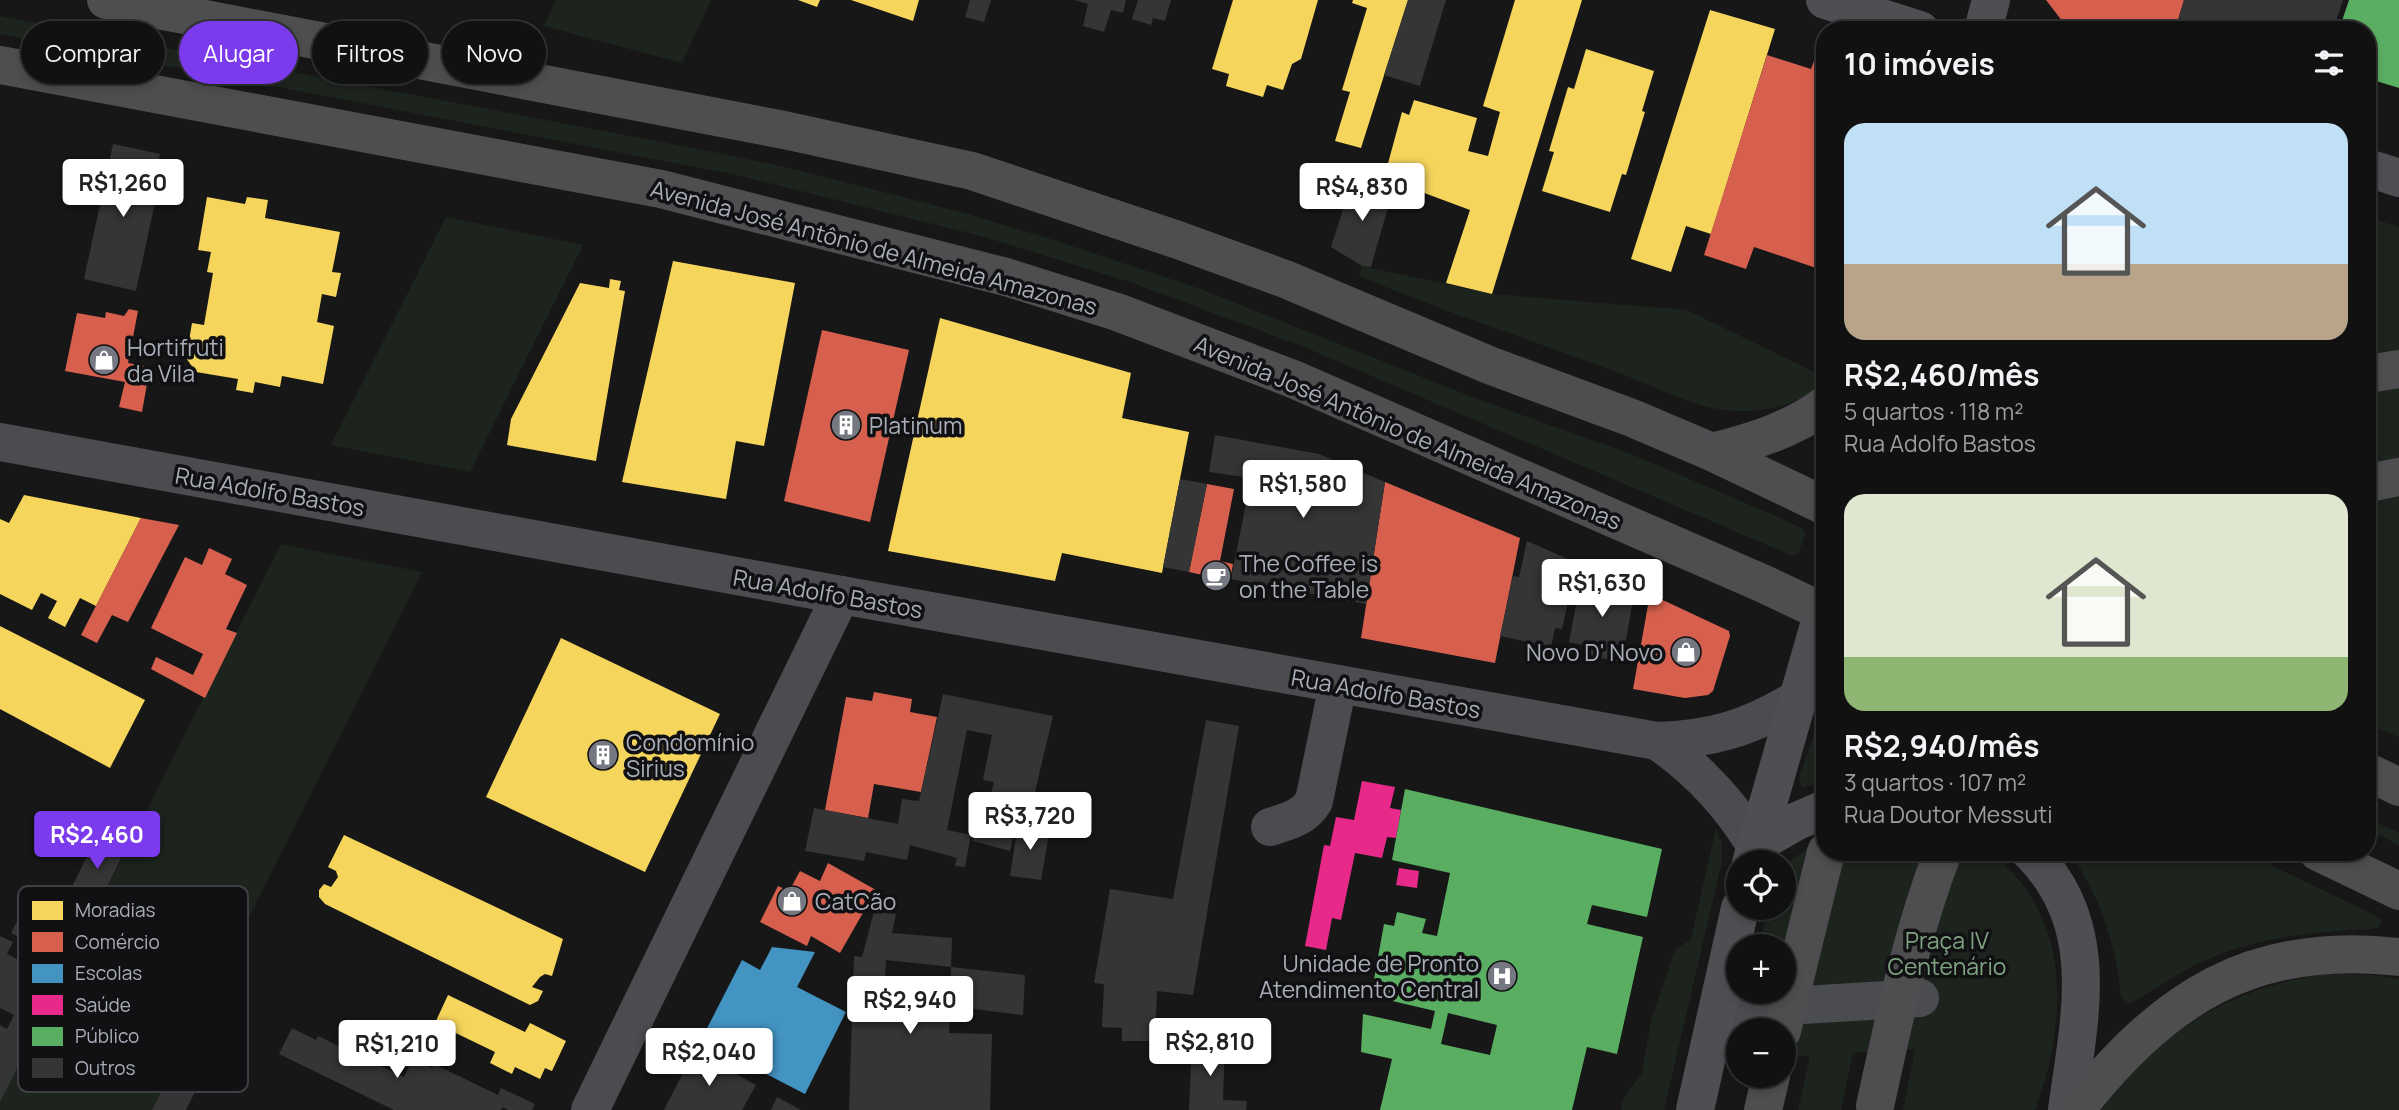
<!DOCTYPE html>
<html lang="pt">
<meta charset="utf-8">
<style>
:root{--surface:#111;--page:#1e1f1f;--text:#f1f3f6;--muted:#9c9d9f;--line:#303131;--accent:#7c3aed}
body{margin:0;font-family:Manrope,sans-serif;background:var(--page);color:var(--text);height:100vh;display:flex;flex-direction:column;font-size:26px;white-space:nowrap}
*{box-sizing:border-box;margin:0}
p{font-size:23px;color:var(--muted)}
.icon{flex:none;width:38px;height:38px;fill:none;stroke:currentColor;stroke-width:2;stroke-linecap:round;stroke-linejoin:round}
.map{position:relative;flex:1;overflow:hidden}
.sheet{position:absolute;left:1816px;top:21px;width:560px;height:840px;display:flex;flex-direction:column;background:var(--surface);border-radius:28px;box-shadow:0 4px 10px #0003,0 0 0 2px var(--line)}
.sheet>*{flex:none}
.hud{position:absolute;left:21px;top:21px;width:665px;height:63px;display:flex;gap:14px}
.fabs{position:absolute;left:1726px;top:850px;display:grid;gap:14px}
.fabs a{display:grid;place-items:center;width:70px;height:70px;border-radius:50%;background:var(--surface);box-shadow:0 4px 10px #0003,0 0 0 2px var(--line);font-size:35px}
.price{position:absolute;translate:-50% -60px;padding:0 16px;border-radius:7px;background:#fff;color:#222;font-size:23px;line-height:46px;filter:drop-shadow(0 2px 4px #0008)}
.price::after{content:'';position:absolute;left:50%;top:42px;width:21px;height:16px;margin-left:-10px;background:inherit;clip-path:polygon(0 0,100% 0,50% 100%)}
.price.active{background:var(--accent);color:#fff}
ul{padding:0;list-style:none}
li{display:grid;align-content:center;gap:14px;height:371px;padding:0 28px}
li span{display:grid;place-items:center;height:217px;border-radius:21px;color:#555}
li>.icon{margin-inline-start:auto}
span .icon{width:126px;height:126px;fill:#fffc;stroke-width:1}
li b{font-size:30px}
h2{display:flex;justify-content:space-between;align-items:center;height:84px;padding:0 28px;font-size:30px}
.tag{padding:0 24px;border-radius:32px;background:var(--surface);box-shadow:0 4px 10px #0003,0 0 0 2px var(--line);font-size:24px;line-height:63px}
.tag.active{background:var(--accent);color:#fff}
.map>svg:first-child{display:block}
.green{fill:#1d241e}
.homes{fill:#f6d55c}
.shops{fill:#d6604d}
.schools{fill:#4393c3}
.health{fill:#e7298a}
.public{fill:#5aae61;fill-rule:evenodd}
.building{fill:#353536}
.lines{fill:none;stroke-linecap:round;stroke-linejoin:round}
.minor{stroke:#4b4c50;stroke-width:38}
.major{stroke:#4d4f52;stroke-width:38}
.highway{stroke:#4e4e51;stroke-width:38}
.highway-bridge{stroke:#4e4e51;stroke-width:38}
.labels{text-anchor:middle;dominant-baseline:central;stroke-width:7;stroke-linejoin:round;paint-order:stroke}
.street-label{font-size:23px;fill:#a8adb8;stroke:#111113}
.poi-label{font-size:23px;fill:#a8adb8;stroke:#111113;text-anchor:start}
.park-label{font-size:23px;fill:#7fa381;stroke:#111113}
.key{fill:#111113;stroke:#3e4045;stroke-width:2}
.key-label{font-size:19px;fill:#a8adb8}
</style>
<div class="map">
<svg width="2399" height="1110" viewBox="0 0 2399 1110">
<rect width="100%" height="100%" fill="#171717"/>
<g class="green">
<polygon points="556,0 711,0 682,63 544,26"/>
<polygon points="0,16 719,153 797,170 961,212 1044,237 1203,290 1480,400 1636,456 1787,521 1802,528 1805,534 1799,552 1793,556 1304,347 1133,283 985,237 737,175 0,34"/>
<polygon points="446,217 583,245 470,472 331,445"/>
<polygon points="2368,217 2399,227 2399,737 2368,725"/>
<path d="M1362 266 1492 294 1687 310 1825 377V383C1799 405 1759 415 1725 410 1689 406 1653 385 1619 373 1532 340 1444 312 1359 276Z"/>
<polygon points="281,544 422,572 152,1110 0,1110 0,1102 19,1063"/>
<polygon points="1825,703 1825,781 1802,788 1799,778"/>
<polygon points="2368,818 2399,833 2399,845 2368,829"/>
<polygon points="1716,828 1722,843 1722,861 1664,1110 1621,1110 1623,1099 1642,1073 1651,1020 1675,950 1691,939"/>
<path d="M1811 845 1825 852H1989C2073 914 2068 1021 2035 1110H1903L1915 1049 1853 1053 1841 1110H1798L1810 1056 1783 1058V1031H1739L1748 992H1783V947H1759L1768 908H1783V867Z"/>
<path d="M2070 852H2244L2376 916 2381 920 2379 927 2374 929C2320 931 2267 936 2215 956 2187 967 2161 985 2135 1001L2126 1004 2121 997C2117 946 2099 895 2070 852Z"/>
<path d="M2328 974 2371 975 2399 979V1110H2101C2158 1032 2232 986 2328 974Z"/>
</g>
<g class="homes">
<polygon points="798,0 820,0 817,7"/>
<polygon points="851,0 919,0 913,21"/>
<polygon points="1233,0 1318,0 1301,59 1292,64 1283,90 1267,85 1263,97 1226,86 1229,74 1212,69"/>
<polygon points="1353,0 1408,0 1361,148 1335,141 1350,92 1342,90 1367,8 1352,3"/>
<polygon points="1515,0 1582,0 1492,294 1446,283 1470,210 1384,178 1402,112 1409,115 1414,100 1477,118 1468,151 1488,156 1500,112 1483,106"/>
<polygon points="1710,10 1775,29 1711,234 1686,226 1671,272 1631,259"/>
<polygon points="1586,49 1654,71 1642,111 1645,112 1626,175 1622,174 1610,212 1542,191 1554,152 1549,151 1568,87 1574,89"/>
<polygon points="207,197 245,204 247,197 268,200 265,218 340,232 332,272 341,273 336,297 322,294 317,322 334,326 323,384 282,376 280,387 255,382 253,393 236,390 238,379 196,372 186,358 192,323 204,325 213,273 207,272 211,252 198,250"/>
<polygon points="673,261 795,283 764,446 736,441 726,499 622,482"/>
<polygon points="610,279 621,281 619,290 625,291 596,461 507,445 511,419 580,283 609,288"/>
<polygon points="940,318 1131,373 1122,418 1189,432 1162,573 1062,553 1055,581 888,551"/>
<polygon points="24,495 141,518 96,606 80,598 65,627 48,618 57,601 41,593 32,610 0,594 0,519 9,523"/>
<polygon points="0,626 145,700 110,768 0,709"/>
<polygon points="561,638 720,714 645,872 486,797"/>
<polygon points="344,835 563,939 552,976 545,974 540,977 532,987 543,991 538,1001 530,1005 325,904 319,897 319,890 324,884 331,887 338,877 336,871 328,867"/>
<polygon points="448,995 525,1032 530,1023 566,1041 552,1071 545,1068 540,1079 515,1067 512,1074 490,1063 495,1052 435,1023"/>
</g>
<g class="shops">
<polygon points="2046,0 2184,0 2175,30 2078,30 2066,26"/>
<polygon points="1767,55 1811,69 1814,61 1825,65 1825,271 1754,247 1746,269 1704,255"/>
<polygon points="129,309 138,311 128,363 150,367 142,412 119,407 125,382 65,371 77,313 105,318 106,312 124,316"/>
<polygon points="822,330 909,350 870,522 784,501"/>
<polygon points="1385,482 1520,538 1495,663 1361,638"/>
<polygon points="1207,484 1234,489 1220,561 1233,564 1230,581 1189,572"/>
<polygon points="141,518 179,525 128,622 112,615 97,643 81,635"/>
<polygon points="209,548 232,559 225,574 247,585 226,629 237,633 205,698 151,669 156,657 193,675 203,654 151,628 185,557 202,565"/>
<polygon points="1650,594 1729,631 1730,636 1713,691 1708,695 1685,698 1633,689"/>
<polygon points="874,692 912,699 910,712 937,717 921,792 874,784 868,818 825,810 846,697 872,701"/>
<polygon points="828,863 876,890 840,953 811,936 807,946 760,922 778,886 789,891 800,871 820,881"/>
</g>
<polygon class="schools" points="772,947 815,952 797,987 846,1012 805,1094 701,1040 742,960 760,970"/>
<g class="health">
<polygon points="1362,781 1395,787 1390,808 1401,810 1396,838 1387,837 1382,858 1355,853 1341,920 1332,918 1326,950 1305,946 1324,845 1330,846 1336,817 1354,820"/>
<polygon points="1399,868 1419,871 1417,888 1396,885"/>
</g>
<g class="public">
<polygon points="2349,0 2399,0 2399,88 2373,80 2371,87 2368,86 2368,30 2339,30"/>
<path d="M1405 789 1662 849 1647 917 1592 905 1587 924 1643 937 1617 1054 1587 1047 1572 1110H1380L1392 1059 1361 1052 1363 1014 1431 1029 1435 1011 1371 996 1384 924 1394 926 1397 912 1426 919 1422 933 1437 936 1450 873 1392 860ZM1448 1013 1497 1025 1490 1055 1441 1044Z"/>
</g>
<g class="building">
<polygon points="970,0 991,0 984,22 965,17"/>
<polygon points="1075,0 1126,0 1123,13 1111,10 1104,32 1083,26 1088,4"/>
<polygon points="1138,0 1171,0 1165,21 1153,18 1151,25 1132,19"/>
<polygon points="1408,0 1446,0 1420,86 1384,75"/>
<polygon points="2184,0 2343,0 2333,30 2175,30"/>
<polygon points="113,144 160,154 150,201 155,202 136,291 84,279"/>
<polygon points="1352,181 1393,190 1371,267 1362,266 1331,247"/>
<polygon points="1215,435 1319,454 1385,482 1366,604 1231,579 1251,478 1209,472"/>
<polygon points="1180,479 1207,484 1189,572 1163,567"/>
<polygon points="1527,541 1577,563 1562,629 1555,628 1551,647 1500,636 1513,576 1519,577"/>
<polygon points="1581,579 1635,589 1622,662 1587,655 1588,646 1569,642"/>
<polygon points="943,694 1053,716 1029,817 987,807 994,782 983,780 992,735 967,730 947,830 971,835 965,867 955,866 957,858 910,845 907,860 866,852 864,861 805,851 814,808 898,824 902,799 919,801"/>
<polygon points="1206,720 1239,726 1193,995 1157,991 1155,1041 1122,1041 1122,1028 1102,1027 1104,984 1094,983 1110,889 1173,899"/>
<polygon points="980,815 1016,824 1010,851 973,841"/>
<polygon points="103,824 131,838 92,918 63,905"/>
<polygon points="1018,824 1050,828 1041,880 1010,876"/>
<polygon points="22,911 65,932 54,955 11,933"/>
<polygon points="874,911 896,914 892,933 952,938 951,967 886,960 884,1012 950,1014 949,1033 992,1034 990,1110 849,1110 854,956 862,957"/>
<polygon points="0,936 13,942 7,954 38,970 42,962 65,973 0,1102 0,1025 7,1029 14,1015 0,1008"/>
<polygon points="951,967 1025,975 1023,1015 950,1006"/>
<polygon points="292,1028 316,1040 318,1036 404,1077 413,1058 432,1068 434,1064 498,1095 501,1088 535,1104 532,1110 508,1110 503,1107 501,1110 394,1110 279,1054"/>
<polygon points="1192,1041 1225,1042 1223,1100 1247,1101 1246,1110 1189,1110"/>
<polygon points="694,1051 756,1085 742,1110 664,1110"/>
<polygon points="169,1077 196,1090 186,1110 152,1110"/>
<polygon points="777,1097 801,1110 771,1110"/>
</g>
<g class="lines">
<g class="minor">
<path d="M0 442 841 595 1657 741C1713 739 1749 728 1797 699"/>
<path d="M1657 741C1698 769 1729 802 1755 845"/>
<path d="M1270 827C1288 821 1304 818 1314 801L1338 684"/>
<polyline points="1718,1010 1920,998"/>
<polyline points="590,1110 841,595"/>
</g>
<g class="major">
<polyline points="1825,0 1920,30"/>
<polyline points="1983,30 1991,0"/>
<polyline points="2368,168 2399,178"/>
<polyline points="1755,845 1797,821 1825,809"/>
<path d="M2030 852C2104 924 2079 1020 2067 1110"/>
<polyline points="1751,863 1825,604"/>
<polyline points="1695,1110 1740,908"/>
</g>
<g class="highway">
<polyline points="106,0 784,130 972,171 1178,240 1285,279 1489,365 1632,418 1712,452 1825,506"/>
<polyline points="0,65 661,189 1006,277 1117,312 1293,379 1764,584 1825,613"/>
<polyline points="2368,374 2399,369"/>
<path d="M1712 452C1751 442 1792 430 1825 405"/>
<polyline points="2368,483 2399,477"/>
<polyline points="2368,772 2399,787"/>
<polyline points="2318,852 2399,891"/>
<polyline points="1763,1110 1771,1076"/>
<path d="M2076 1110C2162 998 2254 940 2399 957"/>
</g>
<g class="highway-bridge">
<polyline points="1782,1031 1826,852"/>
<path d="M1875 1106C1894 1020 1911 935 1943 852"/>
</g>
</g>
<defs>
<g id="shop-disc" transform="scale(1.575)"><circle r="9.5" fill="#757880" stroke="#111113"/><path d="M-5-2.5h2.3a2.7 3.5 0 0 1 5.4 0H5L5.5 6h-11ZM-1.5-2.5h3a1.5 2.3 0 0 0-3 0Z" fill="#fff"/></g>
<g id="building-disc" transform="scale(1.575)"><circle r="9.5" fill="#757880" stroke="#111113"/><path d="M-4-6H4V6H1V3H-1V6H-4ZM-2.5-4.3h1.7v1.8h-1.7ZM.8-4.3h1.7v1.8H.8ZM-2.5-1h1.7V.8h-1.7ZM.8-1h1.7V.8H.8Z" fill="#fff"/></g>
<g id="cafe-disc" transform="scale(1.575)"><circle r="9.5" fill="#757880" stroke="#111113"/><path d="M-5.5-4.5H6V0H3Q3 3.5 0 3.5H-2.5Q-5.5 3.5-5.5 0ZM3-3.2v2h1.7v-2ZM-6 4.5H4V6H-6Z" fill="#fff"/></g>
<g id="hospital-disc" transform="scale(1.575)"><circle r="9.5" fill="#757880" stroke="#111113"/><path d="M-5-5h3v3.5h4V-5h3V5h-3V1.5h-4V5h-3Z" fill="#fff"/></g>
</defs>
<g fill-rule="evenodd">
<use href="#shop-disc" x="104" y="360"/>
<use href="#building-disc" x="846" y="425"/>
<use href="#cafe-disc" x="1216" y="576"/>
<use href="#shop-disc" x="1686" y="652"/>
<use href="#building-disc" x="603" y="755"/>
<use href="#shop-disc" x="792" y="901"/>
<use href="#hospital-disc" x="1502" y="976"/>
</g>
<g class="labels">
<g class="street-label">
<text transform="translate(874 247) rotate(15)">Avenida José Antônio de Almeida Amazonas</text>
<text transform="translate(1408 432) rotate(23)">Avenida José Antônio de Almeida Amazonas</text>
<text transform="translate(270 491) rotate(10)">Rua Adolfo Bastos</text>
<text transform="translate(828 593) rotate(10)">Rua Adolfo Bastos</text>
<text transform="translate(1386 693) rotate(10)">Rua Adolfo Bastos</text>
</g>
<g class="poi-label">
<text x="127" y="347">Hortifruti<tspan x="127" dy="26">da Vila</tspan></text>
<text x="869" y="425">Platinum</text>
<text x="1239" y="563">The Coffee is<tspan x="1239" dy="26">on the Table</tspan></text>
<text x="1663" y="652" text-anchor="end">Novo D' Novo</text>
<text x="626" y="742">Condomínio<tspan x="626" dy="26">Sirius</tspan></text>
<text x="815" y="901">CatCão</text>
<text x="1479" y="963" text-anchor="end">Unidade de Pronto<tspan x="1479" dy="26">Atendimento Central</tspan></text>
</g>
<g class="park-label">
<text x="1947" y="940">Praça IV<tspan x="1947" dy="26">Centenário</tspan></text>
</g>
</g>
<rect x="18" y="886" width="230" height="206" rx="10" class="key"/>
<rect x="32" y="901" width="31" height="19" fill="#f6d55c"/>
<rect x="32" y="932" width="31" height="20" fill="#d6604d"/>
<rect x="32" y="964" width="31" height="19" fill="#4393c3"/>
<rect x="32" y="995" width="31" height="20" fill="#e7298a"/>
<rect x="32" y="1027" width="31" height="19" fill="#5aae61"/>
<rect x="32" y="1058" width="31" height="20" fill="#353536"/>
<g class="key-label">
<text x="75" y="917">Moradias</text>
<text x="75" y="949">Comércio</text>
<text x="75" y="980">Escolas</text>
<text x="75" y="1012">Saúde</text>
<text x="75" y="1043">Público</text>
<text x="75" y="1075">Outros</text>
</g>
</svg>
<div class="fabs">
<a><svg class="icon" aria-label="locate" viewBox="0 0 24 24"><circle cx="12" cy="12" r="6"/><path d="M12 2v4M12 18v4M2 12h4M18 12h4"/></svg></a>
<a>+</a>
<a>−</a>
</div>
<b class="price" style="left:123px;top:219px">R$1,260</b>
<b class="price" style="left:1362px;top:223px">R$4,830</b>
<b class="price" style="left:1303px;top:520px">R$1,580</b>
<b class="price" style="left:1602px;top:619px">R$1,630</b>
<b class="price" style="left:1030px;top:852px">R$3,720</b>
<b class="price active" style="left:97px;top:871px">R$2,460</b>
<b class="price" style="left:910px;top:1036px">R$2,940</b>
<b class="price" style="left:1210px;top:1078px">R$2,810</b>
<b class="price" style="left:397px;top:1080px">R$1,210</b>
<b class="price" style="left:709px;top:1088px">R$2,040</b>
<div class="hud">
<a class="tag">Comprar</a>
<a class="tag active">Alugar</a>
<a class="tag">Filtros</a>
<a class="tag">Novo</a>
</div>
<section class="sheet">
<h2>10 imóveis<svg class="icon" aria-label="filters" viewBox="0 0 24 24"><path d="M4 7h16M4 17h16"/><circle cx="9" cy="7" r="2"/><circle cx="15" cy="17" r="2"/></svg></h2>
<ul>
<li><span style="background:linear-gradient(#bfe0f5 65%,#b9a48a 0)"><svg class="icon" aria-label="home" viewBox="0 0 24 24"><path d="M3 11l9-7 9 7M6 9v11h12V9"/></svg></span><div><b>R$2,460/mês</b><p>5 quartos · 118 m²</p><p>Rua Adolfo Bastos</p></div></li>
<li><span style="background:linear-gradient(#dfe7d0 75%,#8fb573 0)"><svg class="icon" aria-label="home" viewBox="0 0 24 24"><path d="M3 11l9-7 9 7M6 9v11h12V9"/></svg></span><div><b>R$2,940/mês</b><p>3 quartos · 107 m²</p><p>Rua Doutor Messuti</p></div></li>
</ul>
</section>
</div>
